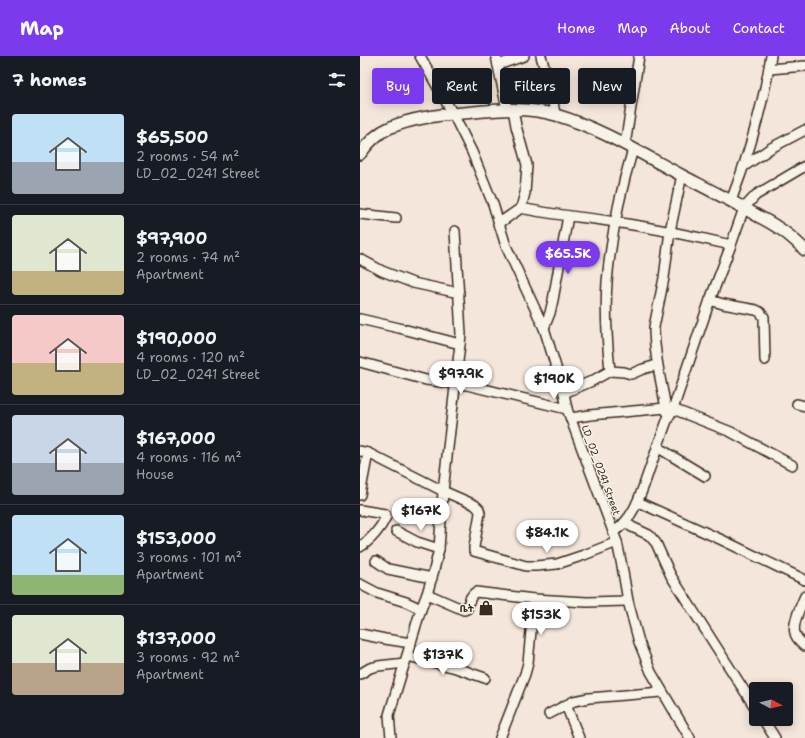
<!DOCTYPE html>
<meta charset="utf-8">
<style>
:root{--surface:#171b24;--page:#20242c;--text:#f1f3f6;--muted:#9ea1a6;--line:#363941;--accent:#7c3aed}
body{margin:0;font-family:"Shantell Sans","Noto Sans Ethiopic",sans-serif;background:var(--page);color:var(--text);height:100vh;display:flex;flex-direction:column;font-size:15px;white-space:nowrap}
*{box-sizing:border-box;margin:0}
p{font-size:13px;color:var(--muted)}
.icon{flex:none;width:22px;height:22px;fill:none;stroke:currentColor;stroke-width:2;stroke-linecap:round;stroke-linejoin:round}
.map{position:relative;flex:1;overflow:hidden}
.drawer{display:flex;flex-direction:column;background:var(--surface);width:360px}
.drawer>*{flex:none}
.guide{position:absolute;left:12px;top:12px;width:373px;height:36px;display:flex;gap:8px}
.needle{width:26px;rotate:97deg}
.tools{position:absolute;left:389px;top:626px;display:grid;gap:8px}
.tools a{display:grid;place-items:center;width:44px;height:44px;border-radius:4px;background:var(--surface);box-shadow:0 2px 10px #0003;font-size:20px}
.price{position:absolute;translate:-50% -34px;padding:0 9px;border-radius:14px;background:#fff;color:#222;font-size:13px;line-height:26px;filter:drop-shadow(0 1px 2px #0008)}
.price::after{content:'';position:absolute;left:50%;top:24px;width:12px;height:9px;margin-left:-6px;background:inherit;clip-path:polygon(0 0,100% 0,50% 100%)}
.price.on{background:var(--accent);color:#fff}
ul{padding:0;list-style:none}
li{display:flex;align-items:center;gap:12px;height:100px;padding:0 12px}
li+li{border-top:1px solid var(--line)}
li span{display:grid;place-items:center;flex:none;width:112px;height:80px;border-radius:4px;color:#555}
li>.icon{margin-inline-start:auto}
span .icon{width:48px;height:48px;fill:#fffc;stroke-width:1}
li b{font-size:17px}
h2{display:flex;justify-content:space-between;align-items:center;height:48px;padding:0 12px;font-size:17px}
.pill{padding:0 14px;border-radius:4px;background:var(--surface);box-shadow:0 2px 10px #0003;font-size:14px;line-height:36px}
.pill.on{background:var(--accent);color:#fff}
header{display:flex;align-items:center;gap:24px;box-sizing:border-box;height:56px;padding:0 20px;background:var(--accent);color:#fff}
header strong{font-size:19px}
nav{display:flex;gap:22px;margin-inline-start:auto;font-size:14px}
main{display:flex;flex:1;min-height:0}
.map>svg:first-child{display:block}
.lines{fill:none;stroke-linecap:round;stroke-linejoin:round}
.minor-casing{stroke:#3b2a1e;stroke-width:12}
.major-casing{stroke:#3b2a1e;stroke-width:14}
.minor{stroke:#f7f3e8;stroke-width:9}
.major{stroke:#f7f3e8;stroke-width:11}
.labels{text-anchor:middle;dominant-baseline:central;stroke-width:3;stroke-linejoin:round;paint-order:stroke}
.street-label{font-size:10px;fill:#3b2a1e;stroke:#f7f3e8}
.poi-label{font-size:10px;font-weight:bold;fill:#3b2a1e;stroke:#f7f3e8;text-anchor:end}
</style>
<header>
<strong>Map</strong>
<nav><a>Home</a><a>Map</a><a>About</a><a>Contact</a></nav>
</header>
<main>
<section class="drawer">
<h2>7 homes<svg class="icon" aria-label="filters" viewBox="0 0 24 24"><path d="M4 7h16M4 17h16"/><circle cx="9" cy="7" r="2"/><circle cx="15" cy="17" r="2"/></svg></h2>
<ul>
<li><span style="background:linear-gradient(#bfe0f5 60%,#9aa5b1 0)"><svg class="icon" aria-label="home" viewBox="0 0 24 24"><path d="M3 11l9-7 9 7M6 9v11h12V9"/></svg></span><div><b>$65,500</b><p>2 rooms · 54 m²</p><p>LD_02_0241 Street</p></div></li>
<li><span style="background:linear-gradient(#dfe7d0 70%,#c2b280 0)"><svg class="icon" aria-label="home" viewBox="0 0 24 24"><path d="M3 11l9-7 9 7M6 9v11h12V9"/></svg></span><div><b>$97,900</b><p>2 rooms · 74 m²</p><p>Apartment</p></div></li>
<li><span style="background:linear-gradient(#f6c9c9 60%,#c2b280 0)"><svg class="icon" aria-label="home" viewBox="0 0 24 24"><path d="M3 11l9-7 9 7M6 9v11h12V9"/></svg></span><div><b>$190,000</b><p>4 rooms · 120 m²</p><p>LD_02_0241 Street</p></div></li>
<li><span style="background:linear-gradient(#c9d6e8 60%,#9aa5b1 0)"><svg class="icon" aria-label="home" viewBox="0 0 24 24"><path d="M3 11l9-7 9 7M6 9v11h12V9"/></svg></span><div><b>$167,000</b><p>4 rooms · 116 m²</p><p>House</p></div></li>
<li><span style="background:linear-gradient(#bfe0f5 75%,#8fb573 0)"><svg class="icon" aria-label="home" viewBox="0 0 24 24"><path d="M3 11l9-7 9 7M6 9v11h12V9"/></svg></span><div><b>$153,000</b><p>3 rooms · 101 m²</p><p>Apartment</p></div></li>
<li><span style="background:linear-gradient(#dfe7d0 60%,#b9a48a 0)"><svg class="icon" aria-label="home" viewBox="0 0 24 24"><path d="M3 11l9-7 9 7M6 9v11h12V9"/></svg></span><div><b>$137,000</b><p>3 rooms · 92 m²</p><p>Apartment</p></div></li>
</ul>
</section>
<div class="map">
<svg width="445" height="682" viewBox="0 0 445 682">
<rect width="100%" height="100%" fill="#f5e6db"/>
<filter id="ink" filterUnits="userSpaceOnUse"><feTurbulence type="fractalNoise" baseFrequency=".025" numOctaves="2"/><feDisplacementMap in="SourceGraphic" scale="8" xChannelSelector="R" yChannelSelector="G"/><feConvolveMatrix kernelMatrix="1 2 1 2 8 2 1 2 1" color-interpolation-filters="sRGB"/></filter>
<g filter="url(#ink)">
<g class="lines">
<g class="minor-casing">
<g id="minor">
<polyline points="60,0 93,58 112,96 133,148 146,190 164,229 184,272 204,337 207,353 257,486 262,510 268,545 279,586 291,616 330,682"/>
<polyline points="136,0 147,53"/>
<polyline points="181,0 192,38 195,59"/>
<polyline points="138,9 164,0"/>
<polyline points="409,13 445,10"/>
<polyline points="153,53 156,70 167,109 165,137 161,152"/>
<polyline points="265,89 279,0"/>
<polyline points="383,111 411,92 445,74"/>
<path d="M371 145C389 98 403 49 411 0"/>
<polyline points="0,158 36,162"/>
<path d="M138 168 161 152C192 159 223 161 255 166 294 172 333 180 371 189"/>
<polyline points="95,175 101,278 100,288"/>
<polyline points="0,203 22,215 53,227 99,237"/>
<polyline points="350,244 363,248 396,254 400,256 404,261 405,304"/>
<polyline points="0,263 39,272 100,288 83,435 79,493 74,514 67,538 61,553 29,659 31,682"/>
<polyline points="184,272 190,257 193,244 208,160"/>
<polyline points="0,306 66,324 107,329 207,353"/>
<polyline points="250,315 264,316 271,318 283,313 297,309"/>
<path d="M204 337 232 325 250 315C247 285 245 255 247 226 251 180 260 136 273 93"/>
<polyline points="437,348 445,350"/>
<path d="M306 352C301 325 294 298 294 271L304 222 310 175 322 119"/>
<polyline points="313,353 371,376 432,409"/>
<polyline points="211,362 230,359 306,352 307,356"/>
<polyline points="297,391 345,420"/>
<polyline points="0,395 8,397 83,435 115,449 119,453 120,457 114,491 114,495 117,496 166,510 176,510 197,508 224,499 257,486"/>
<polyline points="0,439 8,397"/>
<polyline points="278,446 362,484 445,524"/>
<path d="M0 454 25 458 26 461C21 472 11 484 0 491"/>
<polyline points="265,466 272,471 289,479 296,487 311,520 396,653"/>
<polyline points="36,475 57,486 79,493"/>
<path d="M253 476C275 464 283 431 291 409 297 393 302 378 308 362L313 353 350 244 371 189 384 152 396 139 445 110"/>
<polyline points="16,505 28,513 72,522"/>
<polyline points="0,528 17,537 46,546 61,553"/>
<path d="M67 538 104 554 107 553C109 546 110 539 116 536L174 543"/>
<path d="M445 540C441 549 432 569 435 577 436 583 441 586 445 590"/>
<polyline points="0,578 25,583 51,587"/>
<polyline points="47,600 96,612 125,622"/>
<polyline points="0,618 10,612 18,610 45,607"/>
<polyline points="206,649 219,682"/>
<polyline points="189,658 214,645 229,642 302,636"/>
<polyline points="403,663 415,682"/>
<polyline points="140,682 165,618 168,607 174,543 227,546 268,545"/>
</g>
</g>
<g class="major-casing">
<path id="major" d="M0 98C8 87 17 77 29 72 52 62 78 59 103 57 135 54 164 50 196 59 240 72 280 97 321 119 344 131 368 143 391 156 399 161 408 165 417 171 426 176 437 186 445 194"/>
</g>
<use href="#minor" class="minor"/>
<use href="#major" class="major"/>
</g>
</g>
<defs>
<g id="shop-bare" transform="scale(1.2)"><path d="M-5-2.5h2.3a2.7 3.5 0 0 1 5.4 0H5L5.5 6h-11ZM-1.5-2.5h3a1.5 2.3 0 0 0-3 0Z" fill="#3b2a1e" stroke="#f7f3e8" stroke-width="2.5" paint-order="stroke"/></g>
</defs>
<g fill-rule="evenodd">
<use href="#shop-bare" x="126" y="552"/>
</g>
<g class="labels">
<g class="street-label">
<text transform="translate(241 414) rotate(70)">LD_02_0241 Street</text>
</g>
<g class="poi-label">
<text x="114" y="552">ቤት</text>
</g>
</g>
</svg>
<div class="tools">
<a><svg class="needle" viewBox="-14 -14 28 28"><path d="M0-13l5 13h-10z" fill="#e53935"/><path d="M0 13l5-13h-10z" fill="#9ea1a6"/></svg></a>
</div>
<b class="price on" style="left:208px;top:219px">$65.5K</b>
<b class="price" style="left:101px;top:339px">$97.9K</b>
<b class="price" style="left:194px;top:344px">$190K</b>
<b class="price" style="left:61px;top:476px">$167K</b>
<b class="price" style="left:187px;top:498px">$84.1K</b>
<b class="price" style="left:181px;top:580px">$153K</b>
<b class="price" style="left:83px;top:620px">$137K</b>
<div class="guide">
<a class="pill on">Buy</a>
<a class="pill">Rent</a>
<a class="pill">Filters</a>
<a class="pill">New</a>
</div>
</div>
</main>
